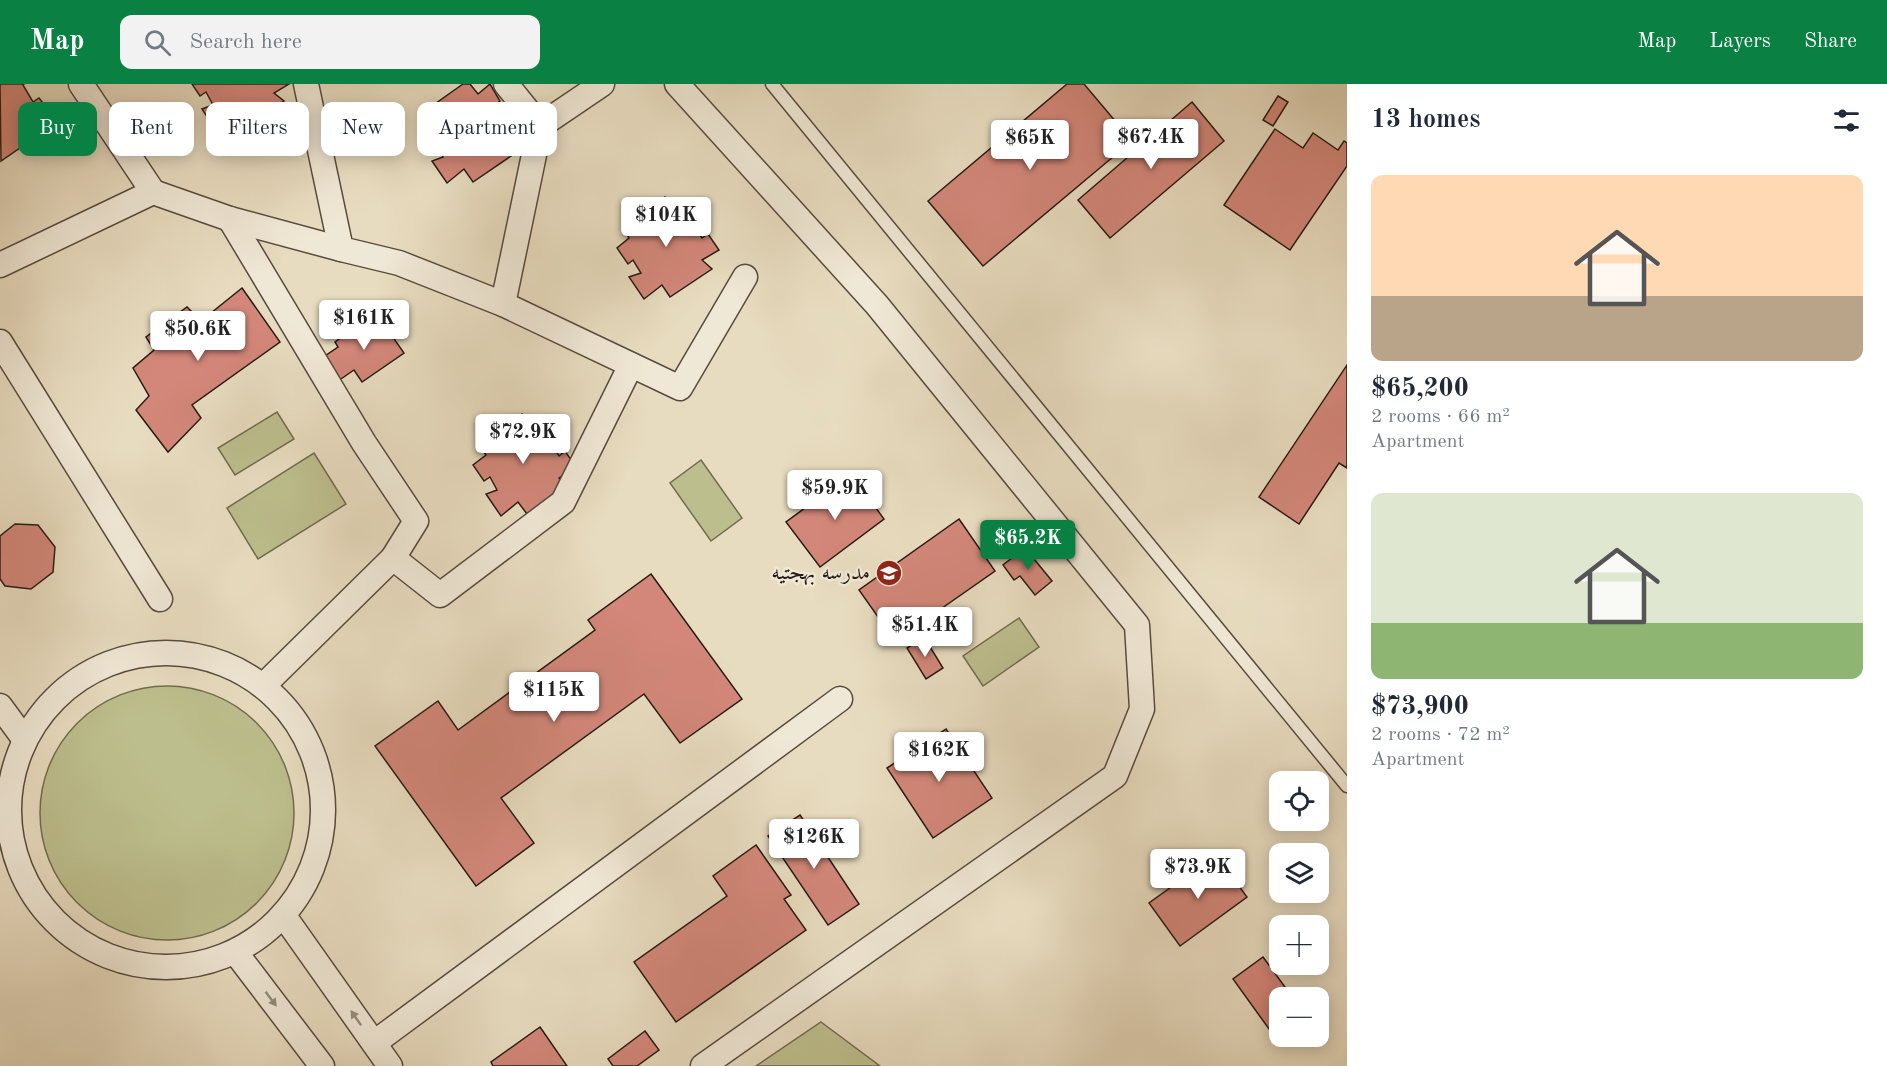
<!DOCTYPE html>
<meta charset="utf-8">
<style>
:root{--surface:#fff;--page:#f2f2f3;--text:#1f2937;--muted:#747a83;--accent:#0b8043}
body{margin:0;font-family:"Old Standard TT",Amiri,serif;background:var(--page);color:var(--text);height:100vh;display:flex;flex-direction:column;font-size:22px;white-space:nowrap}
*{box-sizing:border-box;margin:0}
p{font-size:20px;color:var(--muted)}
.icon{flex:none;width:33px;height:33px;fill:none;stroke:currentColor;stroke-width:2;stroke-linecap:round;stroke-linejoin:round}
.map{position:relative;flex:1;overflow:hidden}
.details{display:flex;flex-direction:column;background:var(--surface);width:540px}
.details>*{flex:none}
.guide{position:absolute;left:18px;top:18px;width:570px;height:54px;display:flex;gap:12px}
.buttons{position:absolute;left:1269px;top:687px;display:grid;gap:12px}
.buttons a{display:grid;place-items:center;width:60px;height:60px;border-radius:12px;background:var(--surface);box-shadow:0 3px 15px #0003;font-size:30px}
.price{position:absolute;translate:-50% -51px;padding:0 14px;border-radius:6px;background:#fff;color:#222;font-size:20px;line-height:39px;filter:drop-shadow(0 2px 3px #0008)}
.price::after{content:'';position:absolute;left:50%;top:36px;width:18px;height:14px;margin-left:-9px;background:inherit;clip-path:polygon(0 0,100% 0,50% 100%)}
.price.selected{background:var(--accent);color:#fff}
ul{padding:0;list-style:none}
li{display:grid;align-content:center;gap:12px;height:318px;padding:0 24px}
li span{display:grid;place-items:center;height:186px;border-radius:12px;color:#555}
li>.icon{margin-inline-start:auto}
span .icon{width:108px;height:108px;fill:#fffc;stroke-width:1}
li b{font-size:26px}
h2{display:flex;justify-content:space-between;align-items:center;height:72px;padding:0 24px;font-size:26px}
.chip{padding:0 21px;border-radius:12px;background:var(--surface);box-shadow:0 3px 15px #0003;font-size:21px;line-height:54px}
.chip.selected{background:var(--accent);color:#fff}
header{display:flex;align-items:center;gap:36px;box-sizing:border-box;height:84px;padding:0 30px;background:var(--accent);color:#fff}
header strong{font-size:28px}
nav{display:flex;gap:33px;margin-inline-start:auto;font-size:21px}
.search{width:420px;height:54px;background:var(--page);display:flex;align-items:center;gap:15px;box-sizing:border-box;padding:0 21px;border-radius:12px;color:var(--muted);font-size:22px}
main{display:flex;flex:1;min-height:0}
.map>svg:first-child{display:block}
.green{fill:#bdbe8d;stroke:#726c50;stroke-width:1.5}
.building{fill:#d3877a;stroke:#271b13;stroke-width:1.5}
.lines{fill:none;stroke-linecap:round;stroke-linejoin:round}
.lane-casing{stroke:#574b3e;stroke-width:15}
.street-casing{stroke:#574b3e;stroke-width:27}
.lane{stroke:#f0e8d6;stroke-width:12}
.street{stroke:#f0e8d6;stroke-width:24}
.oneway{fill:#968c7e}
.labels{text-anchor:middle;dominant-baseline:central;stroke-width:5;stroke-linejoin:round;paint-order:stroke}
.poi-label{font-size:22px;fill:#271b13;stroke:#f0e8d6;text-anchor:end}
</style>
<header>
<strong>Map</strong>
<div class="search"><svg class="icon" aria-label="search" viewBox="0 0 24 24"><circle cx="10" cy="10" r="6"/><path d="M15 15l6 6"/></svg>Search here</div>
<nav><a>Map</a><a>Layers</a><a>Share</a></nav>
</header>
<main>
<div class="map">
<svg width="1347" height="982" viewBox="0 0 1347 982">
<rect width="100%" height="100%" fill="#e8dcc0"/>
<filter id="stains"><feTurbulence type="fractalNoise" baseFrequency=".00333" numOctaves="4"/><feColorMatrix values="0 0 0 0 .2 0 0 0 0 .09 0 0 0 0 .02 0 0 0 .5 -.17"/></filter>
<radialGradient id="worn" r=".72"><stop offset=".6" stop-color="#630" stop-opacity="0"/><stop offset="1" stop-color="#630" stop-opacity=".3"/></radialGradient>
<g class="green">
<polygon points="277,328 294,355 235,391 218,364"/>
<polygon points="314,369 346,420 258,475 227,424"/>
<polygon points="701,376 742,434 711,457 670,399"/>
<polygon points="1019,534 1039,563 983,602 963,572"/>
<circle cx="167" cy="729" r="127"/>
<polygon points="821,938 880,982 756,982"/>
</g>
<g class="building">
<polygon points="0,0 24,0 23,1 33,18 39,14 51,29 33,40 43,48 1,77"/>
<polygon points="192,0 289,0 274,9 284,17 243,46 234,33 216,47 202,25 213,21 206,8 200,12"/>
<polygon points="463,0 470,0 478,10 490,0 500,17 494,22 505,39 511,35 522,51 505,61 514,70 473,98 464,85 447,99 432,77 443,73 436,60 430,64 419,49 431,39 425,27"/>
<polygon points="1067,0 1084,0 1132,57 983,182 928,117"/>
<polygon points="1278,12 1288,18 1273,42 1263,36"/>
<polygon points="1192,18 1224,57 1110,154 1078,116"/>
<polygon points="1275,45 1303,64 1313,49 1338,66 1344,57 1347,59 1347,82 1290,166 1224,121"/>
<polygon points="665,113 676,125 688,116 697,133 692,138 702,154 708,150 719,166 702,176 712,185 670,213 662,201 644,215 629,193 641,189 633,176 628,180 617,164 629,154 622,143"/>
<polygon points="242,204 280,258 192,321 201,334 168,368 136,326 149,312 133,284 154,266 146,253 187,223 201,237"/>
<polygon points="376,229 404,269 362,298 354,286 338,297 322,274 338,263 335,258"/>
<polygon points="1347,281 1347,384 1339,379 1299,440 1259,413"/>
<polygon points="522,330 533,342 544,333 554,350 548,355 559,372 565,367 576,383 559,394 568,402 527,430 518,418 501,432 486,410 497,406 490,393 484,397 473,381 486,371 479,360"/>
<polygon points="851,390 884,435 820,483 786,438"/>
<polygon points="959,435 995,487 895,557 859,506"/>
<polygon points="15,440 38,441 55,463 53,488 31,505 5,502 0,495 0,452"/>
<polygon points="1025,464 1052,497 1035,511 1020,492 1014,496 1003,481"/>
<polygon points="651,490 742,615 680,659 644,610 501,714 534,759 476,802 375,662 438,617 458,646 595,546 588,536"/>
<polygon points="924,553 943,584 926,595 907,564"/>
<polygon points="946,645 992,714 933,754 887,684"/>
<polygon points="800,731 859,820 828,841 768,752"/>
<polygon points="756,761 791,811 784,815 806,846 676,938 634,878 727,812 713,792"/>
<polygon points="1216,771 1247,813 1180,862 1149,819"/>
<polygon points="1263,873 1293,914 1280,914 1280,952 1282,952 1277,956 1233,895"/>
<polygon points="540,943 567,982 493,982 491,978"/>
<polygon points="645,947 659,966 637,982 613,982 608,975"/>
</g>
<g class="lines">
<g class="lane-casing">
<polyline id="lane" points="772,0 1347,702"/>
</g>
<g class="street-casing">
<g id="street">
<polyline points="81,0 153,108"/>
<polyline points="306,0 341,165 399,179 503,220"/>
<polyline points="506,0 540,42"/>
<polyline points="602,0 540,42 503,220 680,304 745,193"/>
<polyline points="677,0 877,221 1137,541 1142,625 1115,692 703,982"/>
<polyline points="230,135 364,359 416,437 393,474"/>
<polyline points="0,181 153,108 230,135 341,165"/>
<polyline points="0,258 160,515"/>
<circle cx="166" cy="726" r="157"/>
<polyline points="264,601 393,474 440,511 563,418 631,281"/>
<polyline points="0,622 25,656"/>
<polyline points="284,832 390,982"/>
<polyline points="236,869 322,982"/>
<polyline points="374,959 840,615"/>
</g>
</g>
<use href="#lane" class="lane"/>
<use href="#street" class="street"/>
</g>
<defs><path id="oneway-solid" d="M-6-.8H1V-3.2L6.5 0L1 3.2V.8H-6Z" transform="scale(1.5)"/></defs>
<g class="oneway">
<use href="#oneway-solid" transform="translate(271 915) rotate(53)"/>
<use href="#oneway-solid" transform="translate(356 934) rotate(-125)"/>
</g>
<defs>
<g id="school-disc" transform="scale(1.35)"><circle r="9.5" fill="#8f2418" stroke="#f0e8d6"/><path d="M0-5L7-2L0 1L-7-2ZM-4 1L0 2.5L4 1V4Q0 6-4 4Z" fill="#fff"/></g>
</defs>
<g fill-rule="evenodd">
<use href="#school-disc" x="889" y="489"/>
</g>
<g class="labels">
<g class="poi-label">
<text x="870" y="489">مدرسه بهجتیه</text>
</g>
</g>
<rect width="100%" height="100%" filter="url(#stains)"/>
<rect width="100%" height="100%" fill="url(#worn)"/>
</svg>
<div class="buttons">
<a><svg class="icon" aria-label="locate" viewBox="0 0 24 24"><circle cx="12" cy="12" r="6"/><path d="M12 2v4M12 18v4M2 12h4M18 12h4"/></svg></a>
<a><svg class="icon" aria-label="layers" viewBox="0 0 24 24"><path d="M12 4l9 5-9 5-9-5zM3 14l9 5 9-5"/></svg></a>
<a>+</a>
<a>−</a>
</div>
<b class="price" style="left:1151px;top:86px">$67.4K</b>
<b class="price" style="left:1030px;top:87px">$65K</b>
<b class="price" style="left:666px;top:164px">$104K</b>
<b class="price" style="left:364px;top:267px">$161K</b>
<b class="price" style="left:198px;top:278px">$50.6K</b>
<b class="price" style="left:523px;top:381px">$72.9K</b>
<b class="price" style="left:835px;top:437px">$59.9K</b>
<b class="price selected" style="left:1028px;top:487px">$65.2K</b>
<b class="price" style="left:925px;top:574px">$51.4K</b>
<b class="price" style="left:554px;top:639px">$115K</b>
<b class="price" style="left:939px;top:699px">$162K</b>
<b class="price" style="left:814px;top:786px">$126K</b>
<b class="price" style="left:1198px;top:816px">$73.9K</b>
<div class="guide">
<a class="chip selected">Buy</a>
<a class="chip">Rent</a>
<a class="chip">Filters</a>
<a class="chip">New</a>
<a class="chip">Apartment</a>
</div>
</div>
<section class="details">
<h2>13 homes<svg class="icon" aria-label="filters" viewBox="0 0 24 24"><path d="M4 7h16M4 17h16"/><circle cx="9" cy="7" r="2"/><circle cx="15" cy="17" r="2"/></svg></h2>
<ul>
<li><span style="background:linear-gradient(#ffd9b3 65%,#b9a48a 0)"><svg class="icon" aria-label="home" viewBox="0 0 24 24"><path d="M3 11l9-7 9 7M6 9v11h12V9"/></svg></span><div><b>$65,200</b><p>2 rooms · 66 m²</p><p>Apartment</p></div></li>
<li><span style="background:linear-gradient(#dfe7d0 70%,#8fb573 0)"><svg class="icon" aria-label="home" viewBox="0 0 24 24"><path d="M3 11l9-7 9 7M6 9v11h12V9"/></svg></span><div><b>$73,900</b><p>2 rooms · 72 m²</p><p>Apartment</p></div></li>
</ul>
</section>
</main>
